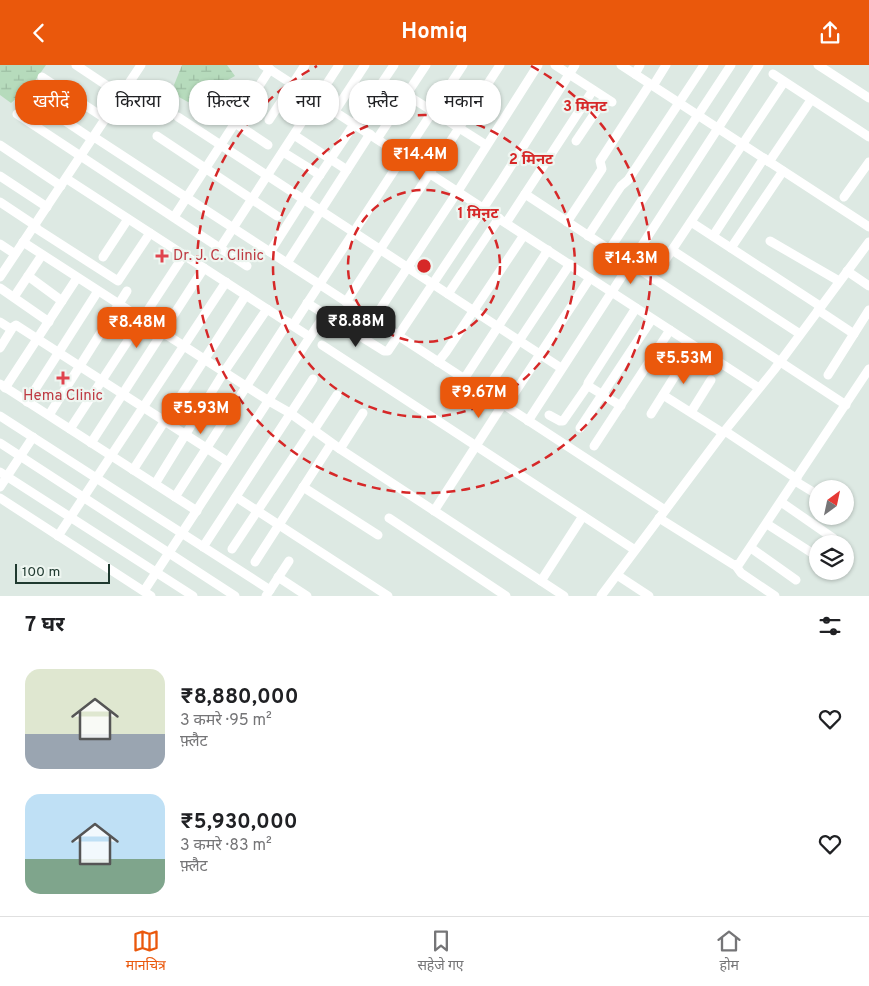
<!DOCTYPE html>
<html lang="hi">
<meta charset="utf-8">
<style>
:root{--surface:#fff;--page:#f6f6f6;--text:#202124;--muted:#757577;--line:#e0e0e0;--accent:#ea580c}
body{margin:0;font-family:Overpass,"Noto Sans Devanagari",sans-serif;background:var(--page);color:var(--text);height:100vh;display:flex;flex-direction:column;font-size:19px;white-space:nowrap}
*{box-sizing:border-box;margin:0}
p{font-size:16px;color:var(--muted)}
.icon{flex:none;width:28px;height:28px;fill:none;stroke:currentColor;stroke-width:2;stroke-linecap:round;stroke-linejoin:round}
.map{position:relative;height:531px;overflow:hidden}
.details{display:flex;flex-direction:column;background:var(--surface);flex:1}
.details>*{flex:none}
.hud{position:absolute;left:15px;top:15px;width:500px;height:45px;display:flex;gap:10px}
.needle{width:32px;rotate:33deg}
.tools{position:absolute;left:809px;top:415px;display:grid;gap:10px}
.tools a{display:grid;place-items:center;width:45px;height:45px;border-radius:50%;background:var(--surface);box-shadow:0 1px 4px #0004;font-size:25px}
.scale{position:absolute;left:15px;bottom:12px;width:95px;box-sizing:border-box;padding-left:5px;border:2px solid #1f392f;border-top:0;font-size:14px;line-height:18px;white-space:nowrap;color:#1f392f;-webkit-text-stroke:4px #eef6f1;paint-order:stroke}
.price{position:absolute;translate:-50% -42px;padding:0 11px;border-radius:10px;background:var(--accent);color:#fff;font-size:16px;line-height:32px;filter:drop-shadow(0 1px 2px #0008)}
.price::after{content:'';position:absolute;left:50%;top:30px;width:15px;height:11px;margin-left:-8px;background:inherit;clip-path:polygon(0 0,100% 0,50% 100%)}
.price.selected{background:#222;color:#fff}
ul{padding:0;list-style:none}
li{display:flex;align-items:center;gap:15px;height:125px;padding:0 25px}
li span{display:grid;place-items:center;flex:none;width:140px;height:100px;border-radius:15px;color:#555}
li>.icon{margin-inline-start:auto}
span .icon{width:60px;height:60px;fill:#fffc;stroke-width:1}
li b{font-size:21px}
h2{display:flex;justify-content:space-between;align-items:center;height:60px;padding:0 25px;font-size:21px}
.tag{padding:0 18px;border-radius:20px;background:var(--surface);box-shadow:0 1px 4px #0004;font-size:18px;line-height:45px}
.tag.selected{background:var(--accent);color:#fff}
header{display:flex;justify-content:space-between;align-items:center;height:65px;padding:0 25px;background:var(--accent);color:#fff;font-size:22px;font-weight:700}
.tabs{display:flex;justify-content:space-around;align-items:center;height:70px;border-top:1px solid var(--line);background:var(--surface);font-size:14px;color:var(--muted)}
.tabs a{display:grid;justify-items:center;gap:2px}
.tabs .selected{color:var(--accent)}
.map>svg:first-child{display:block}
.wetland{fill:url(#wetland-marsh)}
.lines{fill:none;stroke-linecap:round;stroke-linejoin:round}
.minor{stroke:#fff;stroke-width:9}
.ring{fill:none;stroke:#d62828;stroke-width:2.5;stroke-dasharray:9 6}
.health-dot{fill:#e0444e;stroke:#eef6f1;stroke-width:2}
.labels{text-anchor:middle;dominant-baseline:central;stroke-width:4.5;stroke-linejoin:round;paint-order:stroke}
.health-label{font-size:15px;fill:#be3a42;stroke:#eef6f1;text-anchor:start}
.centre{fill:#d62828;stroke:#eef6f1;stroke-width:2.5}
.ring-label{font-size:15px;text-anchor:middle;font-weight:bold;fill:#d62828;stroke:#eef6f1;stroke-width:4.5;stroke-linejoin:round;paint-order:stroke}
</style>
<header><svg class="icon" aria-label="back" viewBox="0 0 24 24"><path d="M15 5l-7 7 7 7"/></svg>Homiq<svg class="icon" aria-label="share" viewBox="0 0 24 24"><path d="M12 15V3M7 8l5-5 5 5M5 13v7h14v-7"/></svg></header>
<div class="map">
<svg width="869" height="531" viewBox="0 0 869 531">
<defs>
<pattern id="wetland-marsh" width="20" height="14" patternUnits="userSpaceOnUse" patternTransform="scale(1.25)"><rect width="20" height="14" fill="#b6dbbc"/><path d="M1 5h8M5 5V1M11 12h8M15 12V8" fill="none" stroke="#9cbda2"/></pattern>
</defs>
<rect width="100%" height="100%" fill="#dde9e3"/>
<g class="wetland">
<polygon points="0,0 46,0 32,20 11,38 0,30"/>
<polygon points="182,0 227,0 235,11 188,37 179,32 174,20"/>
</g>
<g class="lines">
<g class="minor">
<polyline points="76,0 121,30"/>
<polyline points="263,0 759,323"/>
<polyline points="555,0 612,37"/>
<polyline points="621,0 869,162"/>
<polyline points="818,0 869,33"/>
<polyline points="635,9 640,0"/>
<polyline points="773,9 869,72"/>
<polyline points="42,12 106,54"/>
<polyline points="653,21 666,0"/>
<polyline points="407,30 486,80"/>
<polyline points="31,33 92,74"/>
<polyline points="199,34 268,80"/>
<polyline points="335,46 365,0"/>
<polyline points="17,49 247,201"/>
<polyline points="178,52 561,303"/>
<polyline points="269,55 305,0"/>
<polyline points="294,70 347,105"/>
<polyline points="157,71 277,151"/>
<polyline points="94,72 665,445"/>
<polyline points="377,74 426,0"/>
<polyline points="576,76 605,33"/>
<polyline points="0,80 61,121"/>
<polyline points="283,87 320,110"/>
<polyline points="769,97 811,35"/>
<polyline points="0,111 47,142"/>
<polyline points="67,114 310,272"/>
<polyline points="525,129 846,340"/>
<polyline points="844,132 869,97"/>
<polyline points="0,137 36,161"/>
<polyline points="174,152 270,4"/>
<polyline points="567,157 602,104 600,96 650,19"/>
<polyline points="691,157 820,241"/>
<polyline points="506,158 593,25"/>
<polyline points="34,162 118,216 150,168"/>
<polyline points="588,171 621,121 628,115 704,0"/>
<polyline points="713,171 764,93"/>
<polyline points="770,176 839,216"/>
<polyline points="23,177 269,336 290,348 340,384 564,531"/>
<polyline points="0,179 15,189"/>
<polyline points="220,183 339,0"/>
<polyline points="731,183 783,106"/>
<polyline points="609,185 731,0"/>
<polyline points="672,185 800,269"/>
<polyline points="270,187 303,135 394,0"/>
<polyline points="103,192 128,154"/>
<polyline points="664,197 784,17"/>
<polyline points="287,198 370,69"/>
<polyline points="847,206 869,221"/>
<polyline points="28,211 62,236"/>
<polyline points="0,212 141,0"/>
<polyline points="0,223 49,257"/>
<polyline points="448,229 499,153"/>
<polyline points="14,232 42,190"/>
<polyline points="346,237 500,0"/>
<polyline points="307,238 384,286 388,286 502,115 575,0"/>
<polyline points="818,245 854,269"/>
<polyline points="373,255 458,126 538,0"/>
<polyline points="0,257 11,264"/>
<polyline points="293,260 463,0"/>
<polyline points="322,280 635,485"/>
<polyline points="0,283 13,262 16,260 19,262 228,397"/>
<polyline points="438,297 446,287 524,170"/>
<polyline points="828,310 869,245"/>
<polyline points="464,314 548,185"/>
<polyline points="0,319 197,446"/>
<polyline points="5,323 77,213"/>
<polyline points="485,327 570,199"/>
<polyline points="663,330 723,368"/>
<polyline points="27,337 98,226"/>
<polyline points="506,341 590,213"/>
<polyline points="621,341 590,322 588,318 636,243"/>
<polyline points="691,347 711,315"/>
<polyline points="651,349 683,298"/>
<polyline points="49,350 127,226"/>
<polyline points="549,350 560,356 563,356 588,320"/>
<polyline points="0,351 270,525"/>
<polyline points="528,356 759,0"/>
<polyline points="580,363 652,254"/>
<polyline points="70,364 184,190"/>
<polyline points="314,365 337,330"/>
<polyline points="725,366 797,414"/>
<polyline points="0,378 235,531"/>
<polyline points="91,378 204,203"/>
<polyline points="594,381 670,265"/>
<polyline points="340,384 363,348"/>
<polyline points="133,405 246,230"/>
<polyline points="0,407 193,531"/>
<polyline points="795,416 818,430"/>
<polyline points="155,419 224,307 267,244"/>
<polyline points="0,422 33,372"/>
<polyline points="303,422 378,470"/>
<polyline points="175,432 288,257"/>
<polyline points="236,432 388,531"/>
<polyline points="0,433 151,531"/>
<polyline points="781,437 833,473"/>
<polyline points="434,446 503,339"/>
<polyline points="389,453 506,531"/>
<polyline points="659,453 734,500 739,499 869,304"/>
<polyline points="767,459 812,488"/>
<polyline points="58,471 226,217"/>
<polyline points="203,482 313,314"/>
<polyline points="751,483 796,515"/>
<polyline points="232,484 312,364"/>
<polyline points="255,497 331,379"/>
<polyline points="736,501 741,508 775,531"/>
<polyline points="617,510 649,531"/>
<polyline points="278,512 307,531"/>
<polyline points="541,516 583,451"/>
<polyline points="144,526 325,249"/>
<polyline points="266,531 289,496"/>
<polyline points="601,531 723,368 774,305 869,177"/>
</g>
</g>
<g class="ring">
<circle cx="424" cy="201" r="76"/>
<circle cx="424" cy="201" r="151"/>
<path d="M531 1A227 227 0 1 1 317 1"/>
</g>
<g class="health-dot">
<path d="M159.5 183.5h5v5h5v5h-5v5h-5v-5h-5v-5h5z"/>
<path d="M60.5 305.5h5v5h5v5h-5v5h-5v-5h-5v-5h5z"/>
</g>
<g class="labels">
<g class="health-label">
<text x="173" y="191">Dr. J. C. Clinic</text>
<text x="63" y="331" text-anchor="middle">Hema Clinic</text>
</g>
</g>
<circle cx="424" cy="201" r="8" class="centre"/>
<g class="ring-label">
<text x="585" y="46">3 मिनट</text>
<text x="531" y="99">2 मिनट</text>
<text x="478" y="153">1 मिनट</text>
</g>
</svg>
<div class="tools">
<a><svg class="needle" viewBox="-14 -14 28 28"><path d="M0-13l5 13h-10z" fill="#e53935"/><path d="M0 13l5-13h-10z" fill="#757577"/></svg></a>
<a><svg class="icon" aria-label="layers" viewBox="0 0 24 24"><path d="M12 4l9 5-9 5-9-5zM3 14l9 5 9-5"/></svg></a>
</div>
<div class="scale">100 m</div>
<b class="price" style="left:420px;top:116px">₹14.4M</b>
<b class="price" style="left:631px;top:220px">₹14.3M</b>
<b class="price selected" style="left:356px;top:283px">₹8.88M</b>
<b class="price" style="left:137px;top:284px">₹8.48M</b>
<b class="price" style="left:684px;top:320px">₹5.53M</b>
<b class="price" style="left:479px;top:354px">₹9.67M</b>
<b class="price" style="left:201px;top:370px">₹5.93M</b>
<div class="hud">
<a class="tag selected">खरीदें</a>
<a class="tag">किराया</a>
<a class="tag">फ़िल्टर</a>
<a class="tag">नया</a>
<a class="tag">फ़्लैट</a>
<a class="tag">मकान</a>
</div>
</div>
<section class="details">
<h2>7 घर<svg class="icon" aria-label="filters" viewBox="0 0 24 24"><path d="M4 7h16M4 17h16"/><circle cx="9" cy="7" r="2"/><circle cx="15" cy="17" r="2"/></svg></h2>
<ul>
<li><span style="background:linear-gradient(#dfe7d0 65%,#9aa5b1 0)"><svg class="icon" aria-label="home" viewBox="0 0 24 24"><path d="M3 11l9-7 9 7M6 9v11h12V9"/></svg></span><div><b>₹8,880,000</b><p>3 कमरे · 95 m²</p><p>फ़्लैट</p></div><svg class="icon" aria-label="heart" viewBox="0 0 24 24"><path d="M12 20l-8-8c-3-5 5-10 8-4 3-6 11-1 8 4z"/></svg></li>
<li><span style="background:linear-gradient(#bfe0f5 65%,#7fa58c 0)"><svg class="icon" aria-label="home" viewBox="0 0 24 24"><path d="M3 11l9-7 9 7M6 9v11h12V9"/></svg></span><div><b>₹5,930,000</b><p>3 कमरे · 83 m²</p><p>फ़्लैट</p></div><svg class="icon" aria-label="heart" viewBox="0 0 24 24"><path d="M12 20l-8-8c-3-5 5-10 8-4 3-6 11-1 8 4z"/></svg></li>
</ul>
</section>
<nav class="tabs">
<a class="selected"><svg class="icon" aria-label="map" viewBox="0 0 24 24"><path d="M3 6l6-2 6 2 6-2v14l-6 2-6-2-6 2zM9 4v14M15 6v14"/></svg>मानचित्र</a>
<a><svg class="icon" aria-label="saved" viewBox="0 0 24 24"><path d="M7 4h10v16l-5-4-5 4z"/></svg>सहेजे गए</a>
<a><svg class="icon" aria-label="home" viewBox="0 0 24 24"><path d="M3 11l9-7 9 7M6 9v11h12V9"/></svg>होम</a>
</nav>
